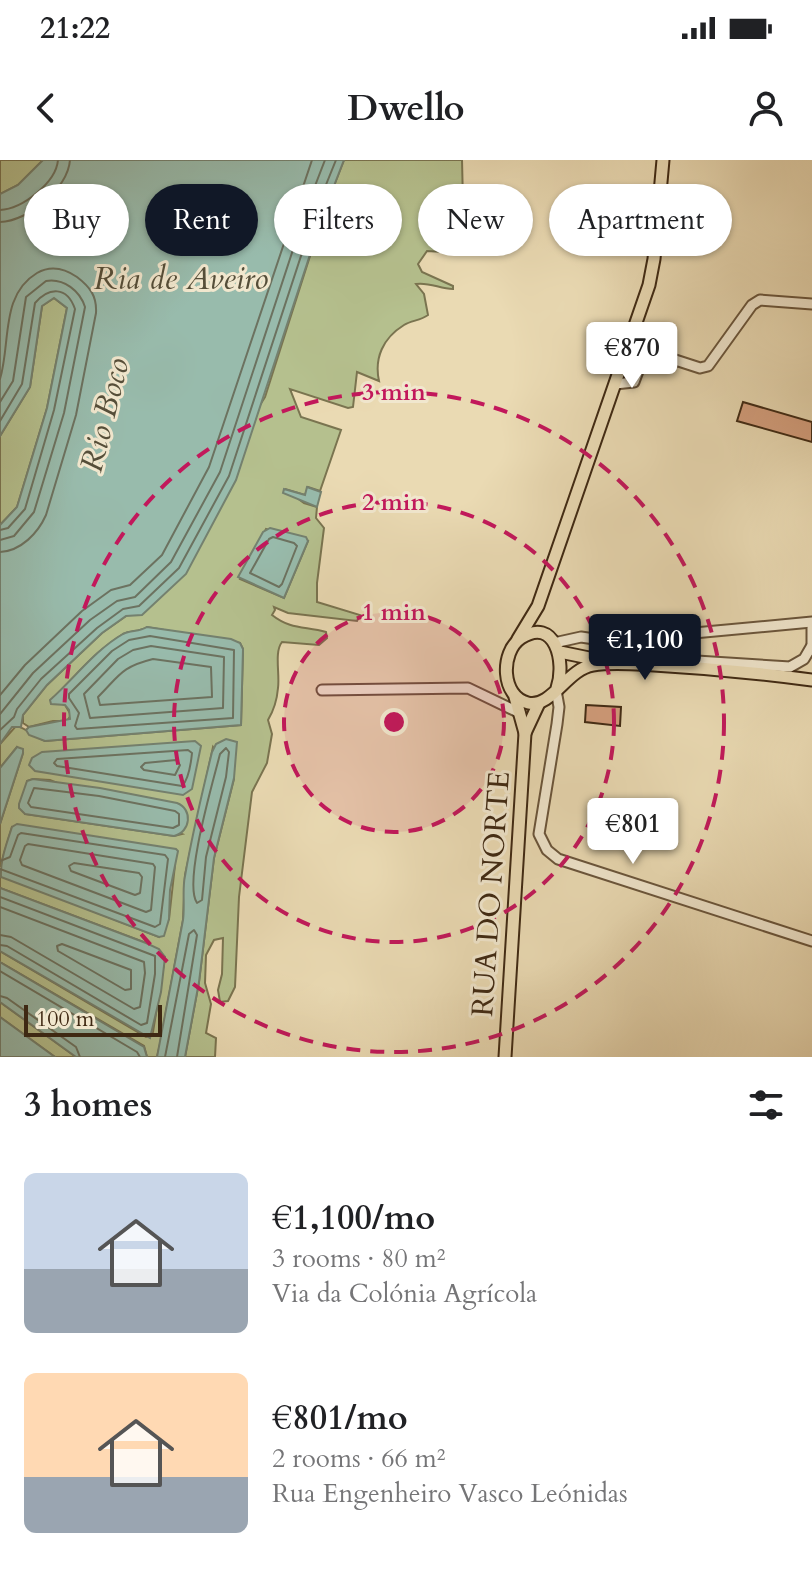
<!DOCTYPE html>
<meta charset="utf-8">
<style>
:root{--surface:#fff;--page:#f6f6f6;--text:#202124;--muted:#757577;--accent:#111827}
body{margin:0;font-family:Cardo,serif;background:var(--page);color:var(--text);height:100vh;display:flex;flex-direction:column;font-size:30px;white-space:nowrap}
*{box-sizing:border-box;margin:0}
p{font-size:26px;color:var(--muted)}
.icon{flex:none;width:44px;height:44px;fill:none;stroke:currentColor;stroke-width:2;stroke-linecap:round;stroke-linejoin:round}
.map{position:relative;height:897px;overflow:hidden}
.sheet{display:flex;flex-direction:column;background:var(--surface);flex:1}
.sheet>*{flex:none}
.top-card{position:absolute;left:24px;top:24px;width:764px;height:72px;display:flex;gap:16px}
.scale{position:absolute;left:24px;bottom:20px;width:138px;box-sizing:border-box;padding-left:8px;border:4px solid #3f2913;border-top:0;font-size:22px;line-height:28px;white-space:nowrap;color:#3f2913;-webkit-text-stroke:6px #f1e7ce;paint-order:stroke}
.price{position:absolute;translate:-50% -68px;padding:0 18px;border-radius:8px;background:#fff;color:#222;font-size:26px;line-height:52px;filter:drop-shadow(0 2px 4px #0008)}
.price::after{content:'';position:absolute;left:50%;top:48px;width:24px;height:18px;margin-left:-12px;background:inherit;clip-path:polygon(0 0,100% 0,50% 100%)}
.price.selected{background:var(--accent);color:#fff}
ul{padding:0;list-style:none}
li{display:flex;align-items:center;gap:24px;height:200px;padding:0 24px}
li span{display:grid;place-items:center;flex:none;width:224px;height:160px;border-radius:12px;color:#555}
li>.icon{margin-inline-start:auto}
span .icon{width:96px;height:96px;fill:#fffc;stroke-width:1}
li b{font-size:34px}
h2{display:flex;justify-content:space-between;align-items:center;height:96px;padding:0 24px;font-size:34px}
.tag{padding:0 28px;border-radius:36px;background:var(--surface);box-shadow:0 2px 6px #0004;font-size:28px;line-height:72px}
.tag.selected{background:var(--accent);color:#fff}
.status{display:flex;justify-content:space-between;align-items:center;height:56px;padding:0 40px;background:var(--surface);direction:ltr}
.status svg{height:22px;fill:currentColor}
header{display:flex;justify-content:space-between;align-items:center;height:104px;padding:0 24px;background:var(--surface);font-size:36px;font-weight:700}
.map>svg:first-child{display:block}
.green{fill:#b5c08e;stroke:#7a7450;stroke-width:2;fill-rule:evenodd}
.water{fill:#98bbac;stroke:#74816f;stroke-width:2}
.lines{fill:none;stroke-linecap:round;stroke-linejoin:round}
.shore{stroke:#6c7260;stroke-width:2}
.building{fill:#d59f7e;stroke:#3f2913;stroke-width:2}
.minor-casing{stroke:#6a553b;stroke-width:13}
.major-casing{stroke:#3f2913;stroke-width:15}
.minor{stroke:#f1e7ce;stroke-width:9}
.major{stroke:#eadab3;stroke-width:11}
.ring{fill:none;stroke:#c2185b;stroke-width:4;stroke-dasharray:14 10}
.labels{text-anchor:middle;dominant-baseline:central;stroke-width:6;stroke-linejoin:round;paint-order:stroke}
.street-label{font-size:30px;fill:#3f2913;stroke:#f1e7ce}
.water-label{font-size:32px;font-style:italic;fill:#554e39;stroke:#f1e7ce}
.centre{fill:#c2185b;stroke:#f1e7ce;stroke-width:4}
.ring-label{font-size:24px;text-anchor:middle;font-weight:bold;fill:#c2185b;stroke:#f1e7ce;stroke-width:6;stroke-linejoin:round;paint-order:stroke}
</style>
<div class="status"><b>21:22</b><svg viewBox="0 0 49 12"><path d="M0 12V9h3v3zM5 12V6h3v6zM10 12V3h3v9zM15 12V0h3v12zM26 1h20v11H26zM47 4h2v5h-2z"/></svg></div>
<header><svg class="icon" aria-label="back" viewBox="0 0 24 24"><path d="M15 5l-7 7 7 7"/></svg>Dwello<svg class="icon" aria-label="person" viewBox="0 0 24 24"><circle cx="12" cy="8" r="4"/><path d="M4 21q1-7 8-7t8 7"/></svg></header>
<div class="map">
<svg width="812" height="897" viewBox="0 0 812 897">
<rect width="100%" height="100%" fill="#eadab3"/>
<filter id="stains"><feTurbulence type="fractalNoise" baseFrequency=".0025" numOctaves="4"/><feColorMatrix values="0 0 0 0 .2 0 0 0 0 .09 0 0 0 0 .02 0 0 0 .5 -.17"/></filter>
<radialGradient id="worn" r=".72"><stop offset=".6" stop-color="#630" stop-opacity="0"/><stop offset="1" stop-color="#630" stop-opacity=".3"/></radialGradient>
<g class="green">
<polygon points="0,0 43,0 18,25 0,34"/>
<path d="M344 0H462L463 42 483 53 468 61 442 63 441 66 453 72 454 77 446 84 443 92 427 91 418 104 422 112 453 126V129C440 129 430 122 416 124L424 134 428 155C420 161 412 160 404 165 383 178 374 198 379 221L357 212 353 247 348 248 290 229 301 257 341 270 320 331 308 327 305 335 285 329 304 343 317 347 316 358 324 368 317 423V442L360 455 357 461 288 453 274 447 275 450 272 455C291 470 305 466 326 472L327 478 319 485 282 482C274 492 280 514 278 528 277 540 274 550 268 560L272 574 267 603 252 632 239 737 235 827 228 841 220 842 218 830 222 814 223 778 214 780 206 795 205 823 211 844 206 873 216 878 215 897H185L199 822 214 698 234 619 213 587 185 715 183 760 160 884 157 897H147L144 886 0 802V791L146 877 152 875 153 872 165 797 146 783 0 728V715L159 777 169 759 175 705 12 667 0 707V664L23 593 17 587 0 608V584L16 566C25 567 34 577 45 581L241 565 243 489 240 483 147 467C139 472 131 470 123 474 96 490 74 518 51 540L65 545 71 555 67 561H53L29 567 23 563V555L47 525 102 473 126 456 265 237 325 49ZM266 369 308 381 284 438 240 419ZM33 619 50 620 182 674 174 676 25 654 27 621Z"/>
<polygon points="54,138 67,148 47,248 17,347 0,365 0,276 30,227 42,146"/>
<polygon points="0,842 76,897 55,897 0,857"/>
</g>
<g class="water">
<polygon points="43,0 344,0 325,49 236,320 186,414 142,455 126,456 102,473 47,525 23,555 21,567 12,567 0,584 0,365 17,347 47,248 67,148 54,138 42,146 30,227 0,276 0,34 18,25"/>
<polygon points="307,327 321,332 317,347 283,333 284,329 305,335"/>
<polygon points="270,368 306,377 308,381 284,438 238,417 263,372"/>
<path d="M147 467 231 479 240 483 243 489 241 565 45 581 29 575 26 570 29 567 70 559 69 550 65 545 51 544 50 540C74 519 95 490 123 474 131 470 139 472 147 467Z"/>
<path d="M226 579 237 582 234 618 214 698 199 822 185 897H157L183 760C185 745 182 729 185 716 192 675 202 633 212 592L216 584Z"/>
<polygon points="195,581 201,586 192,629 183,635 35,611 29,605 32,598 42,592"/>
<polygon points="17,587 23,589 23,593 0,664 0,608"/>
<path d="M33 619 100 628 177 643C193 649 191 672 174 676L25 654 19 648V644L27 621Z"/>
<path d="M17 664 176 689 178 691 170 730 169 759 164 776 159 777 1 717C0 701 7 682 12 667Z"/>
<polygon points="0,728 146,783 159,789 165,797 161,832 150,878 0,791"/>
<polygon points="0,802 144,887 147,897 76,897 0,842"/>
<polygon points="0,857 55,897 0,897"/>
</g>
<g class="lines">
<g class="shore">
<path d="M0 50C22 49 56 23 58 0"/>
<path d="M0 62C28 61 68 29 70 0"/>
<path d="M0 219C11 183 0 135 37 113 51 105 64 108 77 117 90 127 97 136 96 153L76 255 46 355C38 373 21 391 0 392"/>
<path d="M0 242 13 221 26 137 46 121C64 118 80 131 85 147L64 253 34 352 14 376 0 380"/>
<path d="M0 261 22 224 35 143C49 127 67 126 75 149L54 250 25 349 8 368 0 370"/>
<polygon points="273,377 294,383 297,386 282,424 279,427 250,413 269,379"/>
<polygon points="150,476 234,490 233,558 77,569 75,566 79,553 69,538 69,534 112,491 129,480"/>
<polygon points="151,486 224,497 223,548 90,558 84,534 118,499 133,490"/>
<path d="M153 499 211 507 212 537 100 545 98 537C120 515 121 507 153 499Z"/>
<polyline points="0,535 25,505 82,451 111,430 130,425 162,395 209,307 312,0"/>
<polyline points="0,554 33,513 90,460 117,441 135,437 171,402 220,312 308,44 325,0"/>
<polyline points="0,570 14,557 17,549 41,519 97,468 123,449 139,446 179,408 229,316 317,47 336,0"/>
<path d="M226 588 229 592 226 617 206 697 202 740 197 743C183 723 213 622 220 594Z"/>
<path d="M188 590 192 593C191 603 189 619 182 626L57 606 54 603 57 599Z"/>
<polygon points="176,600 180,605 175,615 144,610 141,607 145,603"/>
<polygon points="34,628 99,636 175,651 179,654 179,665 173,668 31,647 28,643"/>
<polygon points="28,684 153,704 155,707 151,750 146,752 22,705 20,700 25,686"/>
<polyline points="0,701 10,697 18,675 21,673 165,695 168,699 160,764 155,767 0,709"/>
<polygon points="74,703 139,713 142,717 140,733 135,735 71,711 69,706"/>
<polyline points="0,737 155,796 155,814 147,863 141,865 7,786 0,785"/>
<polyline points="0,747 144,802 145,813 140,847 134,849 11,777 0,775"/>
<polygon points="62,784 131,810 131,829 125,830 58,791 57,786"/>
<polyline points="0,811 137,892 140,897"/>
<polyline points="0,836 7,838 76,887 80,897"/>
<polyline points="165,897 189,774 194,770 197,775 177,897"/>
</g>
</g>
<g class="building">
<polygon points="743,242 812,262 812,282 737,261"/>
<polygon points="586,545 621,547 620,566 585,562"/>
</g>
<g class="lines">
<g class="minor-casing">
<g id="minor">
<polyline points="629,185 700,208 708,206 752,145 760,140 812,144"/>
<polyline points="615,224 634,222 640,206 626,192"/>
<polyline points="812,468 812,490"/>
<polyline points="554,483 581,477 608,481 812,462"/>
<polyline points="672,506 681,500 790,507 804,499 811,487"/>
<polyline points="322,530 468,528 520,553"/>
<polyline points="556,530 559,547 557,564 539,674 547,690 558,699 812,781"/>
</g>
</g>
<g class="major-casing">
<g id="major">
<polyline points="518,479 538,446 649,125 654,99 663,0"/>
<polyline points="560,492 599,500"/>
<path d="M557 528C566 502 555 456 521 478 500 492 501 537 528 543 552 548 567 509 593 505 613 502 634 504 654 505 707 508 760 513 812 520"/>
<polyline points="525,573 539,543"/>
<polyline points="505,897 525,573 515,537"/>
</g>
</g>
<use href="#minor" class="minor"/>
<use href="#major" class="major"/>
</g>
<circle cx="394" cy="562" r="110" fill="#c2185b" fill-opacity=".12"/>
<g class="ring">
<circle cx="394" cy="562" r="110"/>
<circle cx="394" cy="562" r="220"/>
<circle cx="394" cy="562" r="330"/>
</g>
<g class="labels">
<g class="street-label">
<text transform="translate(491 734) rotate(-86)">RUA DO NORTE</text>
</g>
<g class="water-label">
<text x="181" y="119">Ria de Aveiro</text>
<text transform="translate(105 255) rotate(-76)">Rio Boco</text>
</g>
</g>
<circle cx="394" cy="562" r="12" class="centre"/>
<g class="ring-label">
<text x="394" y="240">3 min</text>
<text x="394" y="350">2 min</text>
<text x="394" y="460">1 min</text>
</g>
<rect width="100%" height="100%" filter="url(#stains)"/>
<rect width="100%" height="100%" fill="url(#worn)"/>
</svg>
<div class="scale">100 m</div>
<b class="price" style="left:632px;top:230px">€870</b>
<b class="price selected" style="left:645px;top:522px">€1,100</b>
<b class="price" style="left:633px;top:706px">€801</b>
<div class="top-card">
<a class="tag">Buy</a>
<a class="tag selected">Rent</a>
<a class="tag">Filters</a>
<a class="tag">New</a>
<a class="tag">Apartment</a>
</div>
</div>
<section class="sheet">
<h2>3 homes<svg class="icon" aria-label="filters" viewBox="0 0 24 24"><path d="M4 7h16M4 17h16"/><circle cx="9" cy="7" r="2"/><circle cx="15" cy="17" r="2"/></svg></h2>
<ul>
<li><span style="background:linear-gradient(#c9d6e8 60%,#9aa5b1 0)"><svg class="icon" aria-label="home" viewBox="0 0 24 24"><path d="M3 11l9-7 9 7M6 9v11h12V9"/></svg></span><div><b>€1,100/mo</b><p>3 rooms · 80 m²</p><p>Via da Colónia Agrícola</p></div></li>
<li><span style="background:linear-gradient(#ffd9b3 65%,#9aa5b1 0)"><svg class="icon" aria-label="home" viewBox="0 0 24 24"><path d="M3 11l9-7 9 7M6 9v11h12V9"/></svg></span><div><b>€801/mo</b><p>2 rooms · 66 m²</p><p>Rua Engenheiro Vasco Leónidas</p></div></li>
</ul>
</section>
